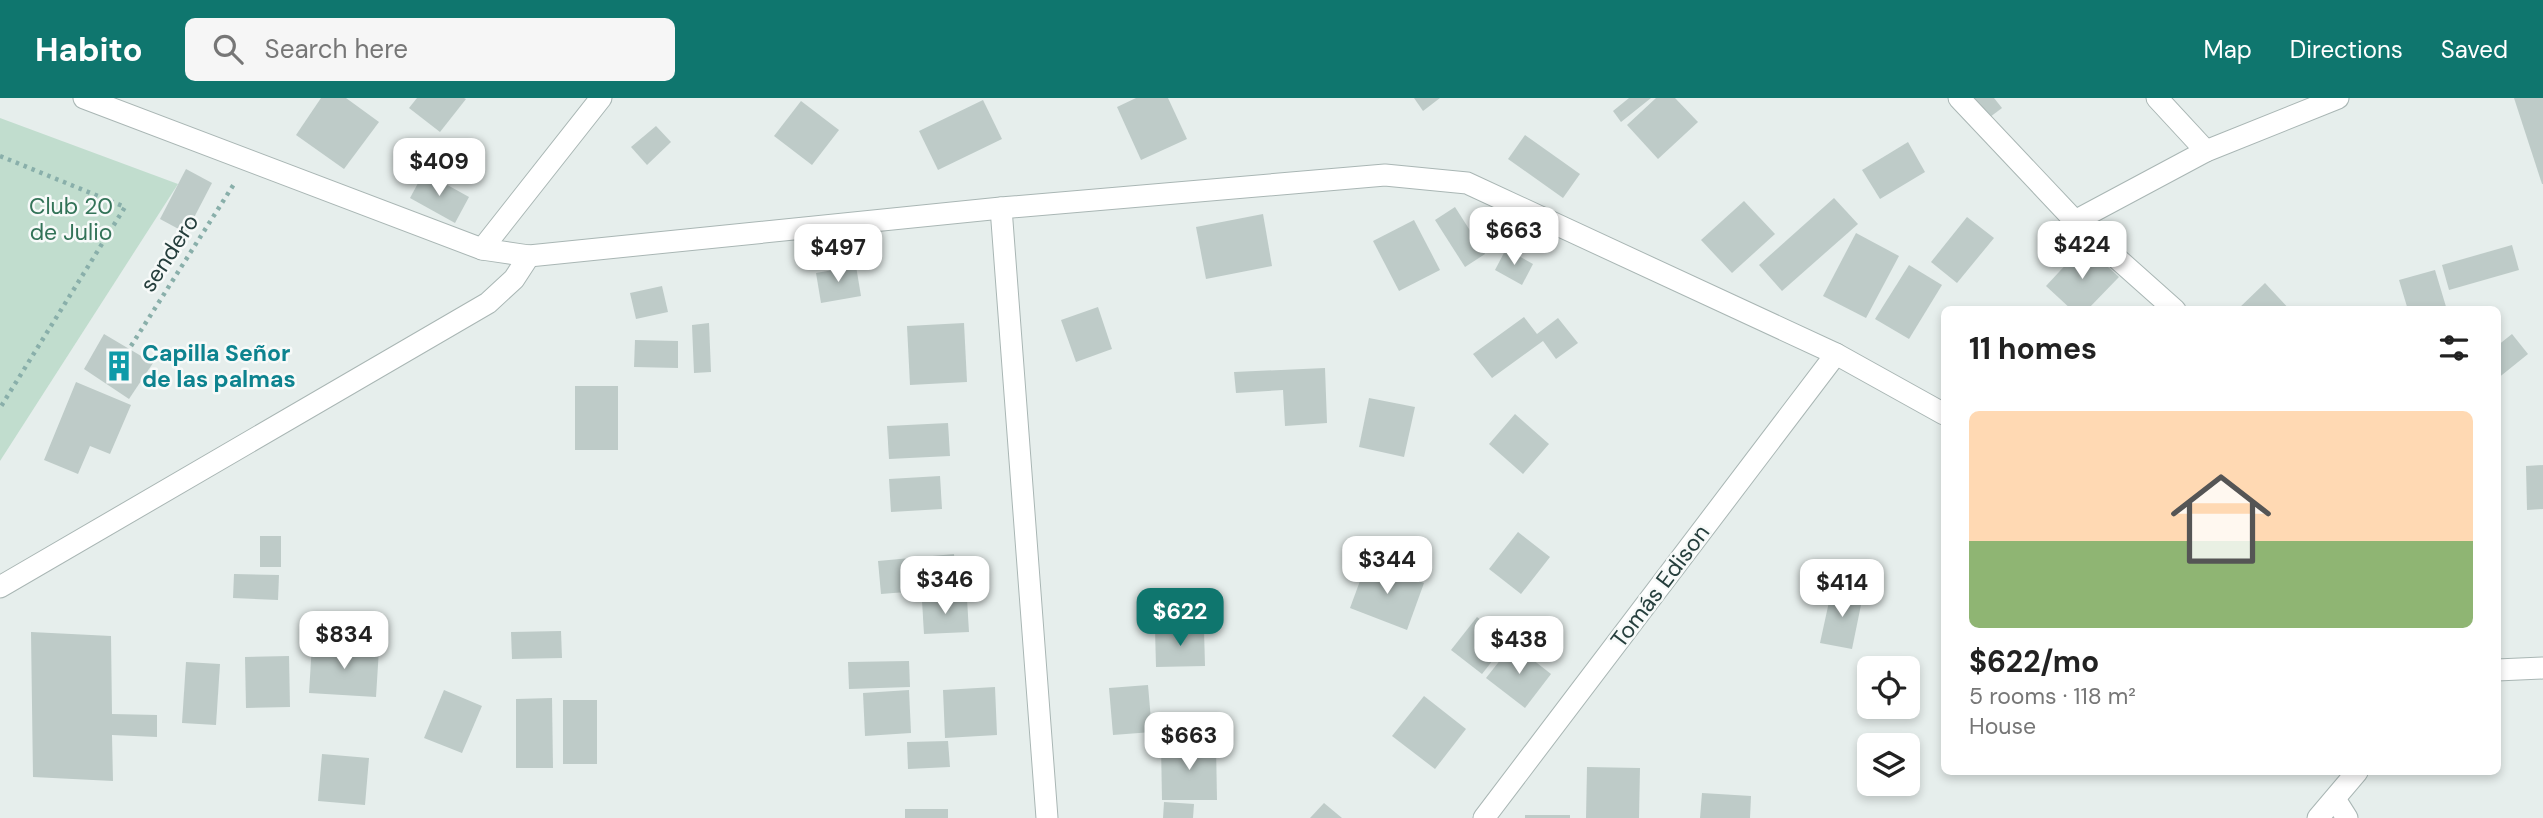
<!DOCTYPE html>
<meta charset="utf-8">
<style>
:root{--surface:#fff;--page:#f6f6f6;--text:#222;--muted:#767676;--accent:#0f766e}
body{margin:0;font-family:"DM Sans",sans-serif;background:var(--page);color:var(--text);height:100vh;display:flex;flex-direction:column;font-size:26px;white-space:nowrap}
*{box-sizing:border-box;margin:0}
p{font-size:23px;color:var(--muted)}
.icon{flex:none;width:38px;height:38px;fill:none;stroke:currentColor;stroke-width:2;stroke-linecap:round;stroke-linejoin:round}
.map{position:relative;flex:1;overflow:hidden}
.sheet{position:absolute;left:1941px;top:208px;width:560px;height:469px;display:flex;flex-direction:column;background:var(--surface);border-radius:10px;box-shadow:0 4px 10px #0003}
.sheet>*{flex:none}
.tools{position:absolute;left:1857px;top:558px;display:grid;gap:14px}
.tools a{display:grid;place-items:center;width:63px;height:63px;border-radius:10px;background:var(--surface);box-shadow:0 4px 10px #0003;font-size:35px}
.price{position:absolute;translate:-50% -60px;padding:0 16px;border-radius:14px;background:#fff;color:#222;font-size:23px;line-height:46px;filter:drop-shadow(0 2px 4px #0008)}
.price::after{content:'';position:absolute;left:50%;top:42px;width:21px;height:16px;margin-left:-10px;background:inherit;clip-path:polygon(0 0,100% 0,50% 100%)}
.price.active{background:var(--accent);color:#fff}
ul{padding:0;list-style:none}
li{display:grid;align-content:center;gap:14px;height:371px;padding:0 28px}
li span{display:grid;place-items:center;height:217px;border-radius:10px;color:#555}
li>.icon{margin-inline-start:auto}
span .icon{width:126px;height:126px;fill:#fffc;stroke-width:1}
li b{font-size:30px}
h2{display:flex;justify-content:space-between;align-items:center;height:84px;padding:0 28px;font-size:30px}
header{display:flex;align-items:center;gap:42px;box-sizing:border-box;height:98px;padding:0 35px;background:var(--accent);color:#fff}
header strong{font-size:33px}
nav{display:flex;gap:38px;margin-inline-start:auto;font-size:24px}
.search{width:490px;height:63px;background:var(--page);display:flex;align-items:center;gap:18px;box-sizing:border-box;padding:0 24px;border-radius:10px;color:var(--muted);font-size:26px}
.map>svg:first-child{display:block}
.green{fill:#c1ddce}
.building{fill:#becbc8}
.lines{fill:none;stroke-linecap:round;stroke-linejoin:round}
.minor-casing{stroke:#a9b6b4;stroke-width:23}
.path{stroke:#89afaa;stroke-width:4.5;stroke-dasharray:3.5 5;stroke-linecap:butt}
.minor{stroke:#fff;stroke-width:21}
.labels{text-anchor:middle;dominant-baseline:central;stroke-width:5;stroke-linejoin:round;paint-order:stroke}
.park-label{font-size:23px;fill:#337358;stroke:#f7faf9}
.street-label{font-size:23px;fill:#263f3d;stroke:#f7faf9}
.culture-label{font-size:23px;font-weight:bold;fill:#0d838f;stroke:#f7faf9;text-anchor:start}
</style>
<header>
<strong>Habito</strong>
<div class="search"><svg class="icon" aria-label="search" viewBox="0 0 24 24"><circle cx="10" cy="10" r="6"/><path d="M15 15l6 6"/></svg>Search here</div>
<nav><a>Map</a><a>Directions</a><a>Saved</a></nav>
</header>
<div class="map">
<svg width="2543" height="720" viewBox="0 0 2543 720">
<rect width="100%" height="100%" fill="#e6eeec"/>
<polygon class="green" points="0,20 178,86 0,363"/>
<g class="building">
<polygon points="321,0 346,0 379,24 344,71 296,37"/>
<polygon points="417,0 464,0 466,1 440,34 409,10"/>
<polygon points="1136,0 1168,0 1187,41 1141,62 1117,9"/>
<polygon points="1414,0 1440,0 1423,13"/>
<polygon points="1629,0 1651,0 1621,24 1613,13"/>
<polygon points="1656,0 1675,0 1698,24 1658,61 1627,27"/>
<polygon points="1968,0 1994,0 2002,10 1986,22"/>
<polygon points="2514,0 2543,0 2543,86 2542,86"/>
<polygon points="983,2 1002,41 938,72 919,33"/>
<polygon points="801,3 839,32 812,67 774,38"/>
<polygon points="656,28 671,44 647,67 631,49"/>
<polygon points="1525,37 1580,76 1563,100 1508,61"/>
<polygon points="1908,44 1925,74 1880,101 1862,72"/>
<polygon points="186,71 212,85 186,135 160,121"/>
<polygon points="424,74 469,99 455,125 410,100"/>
<polygon points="1834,100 1858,126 1782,193 1759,167"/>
<polygon points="1744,103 1775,136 1732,175 1701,142"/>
<polygon points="1455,109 1485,156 1465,169 1435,122"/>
<polygon points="1263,116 1272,168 1206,181 1196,129"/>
<polygon points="1967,119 1994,140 1957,185 1931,164"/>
<polygon points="1414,122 1440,172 1399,193 1373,143"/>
<polygon points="1856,135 1899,158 1866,220 1823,198"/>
<polygon points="2084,147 2119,179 2087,212 2072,212 2046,188"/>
<polygon points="2512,147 2519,172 2449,192 2442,167"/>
<polygon points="1506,151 1533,166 1522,187 1495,172"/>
<polygon points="1909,167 1942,187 1909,241 1875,221"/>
<polygon points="856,168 861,198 821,205 816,175"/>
<polygon points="2435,172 2447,212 2408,212 2399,182"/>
<polygon points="2265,185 2290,212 2237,212"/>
<polygon points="662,188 668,214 636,221 630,195"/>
<polygon points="1098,209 1112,251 1076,264 1061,222"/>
<polygon points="1524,219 1537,236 1558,220 1578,245 1556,261 1543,243 1492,280 1473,256"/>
<polygon points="709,225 711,274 694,275 692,227"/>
<polygon points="964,225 967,284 910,287 907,228"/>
<polygon points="104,236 153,265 129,301 84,271"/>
<polygon points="2512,236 2528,256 2497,281 2497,248"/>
<polygon points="635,242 678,243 678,270 634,269"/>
<polygon points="1325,270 1327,325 1285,328 1283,292 1236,295 1234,274"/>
<polygon points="76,284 131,307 110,356 90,348 78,376 44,362"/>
<rect x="575" y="288" width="43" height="64"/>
<polygon points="1369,300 1415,309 1404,359 1359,349"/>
<polygon points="1515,316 1549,346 1523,376 1489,346"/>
<polygon points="948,325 950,358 889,361 887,328"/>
<polygon points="2543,367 2543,411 2527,412 2526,368"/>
<polygon points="940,378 942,411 891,414 889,381"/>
<polygon points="1518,434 1550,459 1521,496 1489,471"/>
<rect x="260" y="438" width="21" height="31"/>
<polygon points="954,456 957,490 881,496 878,463"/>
<polygon points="1367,464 1424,485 1407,532 1350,510"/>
<polygon points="234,476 279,477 278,502 233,500"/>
<polygon points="1832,490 1863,497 1852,551 1820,545"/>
<polygon points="967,501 969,534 924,536 922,503"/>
<polygon points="1477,519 1508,543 1482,576 1451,552"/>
<polygon points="1155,531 1204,531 1205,568 1156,569"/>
<polygon points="561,533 562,560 512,561 511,534"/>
<polygon points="31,534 111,538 112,616 157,617 157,639 112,637 113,683 33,679"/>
<polygon points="312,546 379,551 376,599 309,595"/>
<polygon points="1513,546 1551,576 1525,610 1486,580"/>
<polygon points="289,558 290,609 246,610 245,559"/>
<polygon points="909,563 910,589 849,591 848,564"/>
<polygon points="186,564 220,566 216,627 182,625"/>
<polygon points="1148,587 1152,634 1113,637 1109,590"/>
<polygon points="995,589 997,637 945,640 943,592"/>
<polygon points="444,592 482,608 462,655 424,640"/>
<polygon points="909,592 911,635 865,638 863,595"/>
<polygon points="1424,598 1466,631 1435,671 1392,638"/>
<polygon points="552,600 553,670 516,670 516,601"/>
<rect x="563" y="602" width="34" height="64"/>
<polygon points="948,643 950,669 908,671 907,644"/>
<polygon points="1161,647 1216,647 1217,702 1162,702"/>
<polygon points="322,656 369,660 365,707 318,703"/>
<polygon points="1587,669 1640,670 1639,720 1586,720"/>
<polygon points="1702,695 1751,698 1750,720 1700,720"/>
<polygon points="1164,704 1194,706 1193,720 1163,720"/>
<polygon points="1324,705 1342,720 1310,720"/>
<rect x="905" y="711" width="43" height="9"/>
<rect x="1525" y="717" width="45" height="3"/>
</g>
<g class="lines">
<g class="minor-casing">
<g id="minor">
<polyline points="84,0 482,151 529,158 1001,110 1385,77 1467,85 1836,256 1944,316"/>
<polyline points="1959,0 2075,123 2175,212"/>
<polyline points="2157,0 2206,53"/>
<polyline points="1001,110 1047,720"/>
<polyline points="2075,123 2206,53 2338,0"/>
<polyline points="482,151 601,0"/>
<polyline points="0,489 488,205 514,181 529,158"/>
<polyline points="2497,572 2543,570"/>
<polyline points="2335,701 2347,720"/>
<polyline points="1484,720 1836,256"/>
<polyline points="2318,720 2357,674"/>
</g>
</g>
<g class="path">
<polyline points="0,58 125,109 0,310"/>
<polyline points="131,248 234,86"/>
</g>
<use href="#minor" class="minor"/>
</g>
<defs>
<g id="building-bare" transform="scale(2.415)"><path d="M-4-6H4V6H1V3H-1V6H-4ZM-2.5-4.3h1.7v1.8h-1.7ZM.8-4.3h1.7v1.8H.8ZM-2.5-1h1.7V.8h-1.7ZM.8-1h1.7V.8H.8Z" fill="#0f9aa8" stroke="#f7faf9" stroke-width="2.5" paint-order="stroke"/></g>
</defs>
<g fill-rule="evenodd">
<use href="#building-bare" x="119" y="268"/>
</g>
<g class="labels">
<g class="park-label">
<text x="71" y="108">Club 20<tspan x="71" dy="26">de Julio</tspan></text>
</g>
<g class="street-label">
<text transform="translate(169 155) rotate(-57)">sendero</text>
<text transform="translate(1660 488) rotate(-53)">Tomás Edison</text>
</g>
<g class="culture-label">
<text x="142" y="255">Capilla Señor<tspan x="142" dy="26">de las palmas</tspan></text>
</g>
</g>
</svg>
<div class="tools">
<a><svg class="icon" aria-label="locate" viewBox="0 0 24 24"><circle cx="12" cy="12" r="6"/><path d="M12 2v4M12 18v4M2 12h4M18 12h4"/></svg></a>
<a><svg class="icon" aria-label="layers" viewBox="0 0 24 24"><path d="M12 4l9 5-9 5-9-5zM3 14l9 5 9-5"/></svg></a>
</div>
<b class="price" style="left:439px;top:100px">$409</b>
<b class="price" style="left:1514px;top:169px">$663</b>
<b class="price" style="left:2082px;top:183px">$424</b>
<b class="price" style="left:838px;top:186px">$497</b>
<b class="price" style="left:1387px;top:498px">$344</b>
<b class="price" style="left:945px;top:518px">$346</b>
<b class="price" style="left:1842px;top:521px">$414</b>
<b class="price active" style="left:1180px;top:550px">$622</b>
<b class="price" style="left:344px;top:573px">$834</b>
<b class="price" style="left:1519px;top:578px">$438</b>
<b class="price" style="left:1189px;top:674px">$663</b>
<section class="sheet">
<h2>11 homes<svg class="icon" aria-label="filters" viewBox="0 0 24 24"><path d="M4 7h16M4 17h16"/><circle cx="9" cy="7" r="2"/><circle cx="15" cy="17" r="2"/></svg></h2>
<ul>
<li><span style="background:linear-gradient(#ffd9b3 60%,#8fb573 0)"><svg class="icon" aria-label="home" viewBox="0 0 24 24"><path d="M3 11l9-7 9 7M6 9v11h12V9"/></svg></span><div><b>$622/mo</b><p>5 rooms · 118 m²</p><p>House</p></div></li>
</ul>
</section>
</div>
